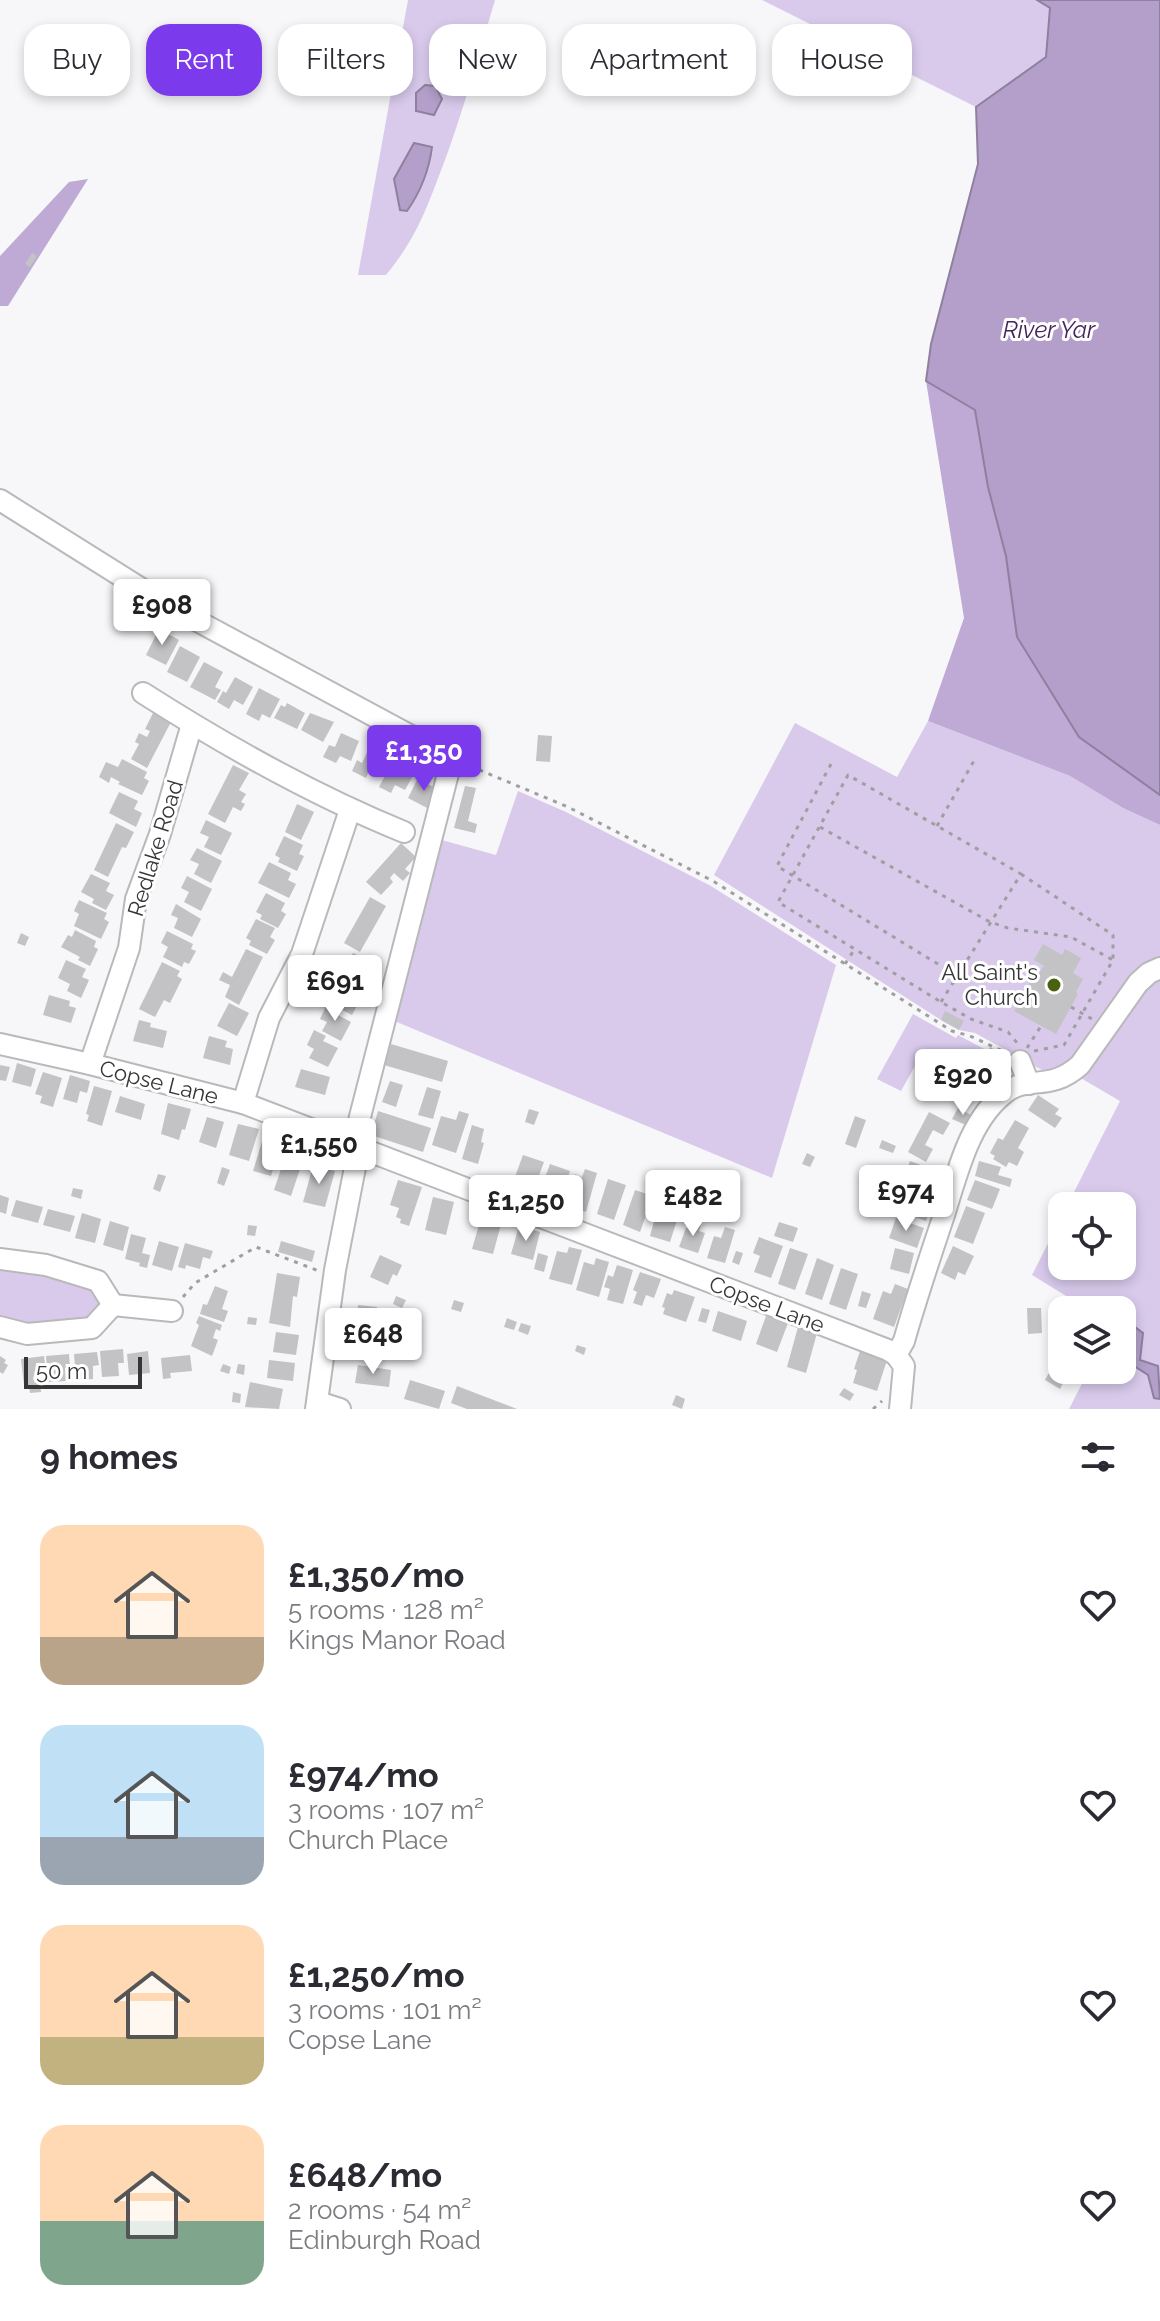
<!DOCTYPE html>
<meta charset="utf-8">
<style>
:root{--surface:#fff;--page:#f7f7f7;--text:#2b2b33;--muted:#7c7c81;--accent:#7c3aed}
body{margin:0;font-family:Raleway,sans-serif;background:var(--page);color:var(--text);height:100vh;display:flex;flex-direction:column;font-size:30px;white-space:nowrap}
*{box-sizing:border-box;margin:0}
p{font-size:26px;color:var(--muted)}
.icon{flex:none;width:44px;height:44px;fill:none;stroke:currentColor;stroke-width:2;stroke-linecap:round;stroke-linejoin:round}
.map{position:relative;height:1409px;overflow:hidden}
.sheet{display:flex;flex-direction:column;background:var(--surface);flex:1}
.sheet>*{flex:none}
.guide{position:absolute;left:24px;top:24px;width:1112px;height:72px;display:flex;gap:16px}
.buttons{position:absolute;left:1048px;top:1192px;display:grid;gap:16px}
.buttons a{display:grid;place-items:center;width:88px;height:88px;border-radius:16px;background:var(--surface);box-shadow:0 4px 12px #0003;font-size:40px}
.scale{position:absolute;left:24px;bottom:20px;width:118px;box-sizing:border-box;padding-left:8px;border:4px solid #373637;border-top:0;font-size:22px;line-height:28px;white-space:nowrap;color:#373637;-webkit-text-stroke:6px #fff;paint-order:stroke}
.price{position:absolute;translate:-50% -68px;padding:0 18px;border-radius:8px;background:#fff;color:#222;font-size:26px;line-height:52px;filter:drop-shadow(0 2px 4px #0008)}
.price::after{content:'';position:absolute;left:50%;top:48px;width:24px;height:18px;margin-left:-12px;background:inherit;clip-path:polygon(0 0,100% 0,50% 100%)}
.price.on{background:var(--accent);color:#fff}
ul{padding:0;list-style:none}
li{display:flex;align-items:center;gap:24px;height:200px;padding:0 40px}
li span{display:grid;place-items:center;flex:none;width:224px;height:160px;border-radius:24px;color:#555}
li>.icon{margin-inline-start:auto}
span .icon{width:96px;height:96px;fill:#fffc;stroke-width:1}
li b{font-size:34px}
h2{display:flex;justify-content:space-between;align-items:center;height:96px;padding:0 40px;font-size:34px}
.pill{padding:0 28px;border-radius:24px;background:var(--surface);box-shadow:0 4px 12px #0003;font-size:28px;line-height:72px}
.pill.on{background:var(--accent);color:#fff}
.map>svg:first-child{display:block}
.green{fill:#d9caec;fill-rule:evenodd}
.forest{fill:#beaad5}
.water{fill:#b39fca;stroke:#8e809e;stroke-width:2}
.building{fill:#c3c2c5}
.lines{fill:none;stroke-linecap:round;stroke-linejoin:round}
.minor-casing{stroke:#b9b8ba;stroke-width:24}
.path{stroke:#9f9ea0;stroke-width:3;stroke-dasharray:4 6;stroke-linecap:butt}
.minor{stroke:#fff;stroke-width:20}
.poi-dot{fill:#496210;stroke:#fff;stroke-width:3}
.labels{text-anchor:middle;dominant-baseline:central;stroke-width:6;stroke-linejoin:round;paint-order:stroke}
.street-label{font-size:22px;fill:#373637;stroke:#fff}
.poi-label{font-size:22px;fill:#373637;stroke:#fff;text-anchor:end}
.water-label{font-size:24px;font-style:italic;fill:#41255b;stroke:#fff}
</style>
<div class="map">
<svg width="1160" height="1409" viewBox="0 0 1160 1409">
<rect width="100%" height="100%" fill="#f7f6f9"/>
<g class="green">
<path d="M408 0H495C479 54 464 108 445 160 427 207 418 236 386 275H358ZM414 143 399 210 394 179Z"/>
<polygon points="762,0 1138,0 1160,563 1160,795 975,410 926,381 931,344 978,164 976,107"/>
<polygon points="928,721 1070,776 1123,808 1160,825 1160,961 1072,1066 1051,1075 975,1033 959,1030 941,1020 714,875 795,723 897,777"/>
<polygon points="518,791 566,812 711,886 836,965 772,1178 392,1020 438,839 496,855"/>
<polygon points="1160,975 1160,1409 1069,1409 1089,1370 1122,1370 1122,1310 1089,1310 1032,1275 1062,1216 1062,1266 1122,1266 1122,1206 1067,1206 1120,1101 1079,1077 1144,988"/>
<polygon points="913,1014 956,1038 958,1035 988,1051 970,1085 920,1057 901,1091 877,1079"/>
<polygon points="0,1259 98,1281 113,1305 92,1328 0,1327"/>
</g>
<g class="forest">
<polygon points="88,179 8,306 0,306 0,256 69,182"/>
<polygon points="926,381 975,410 988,487 1006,556 1079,737 1160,795 1160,825 1123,808 1070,776 928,721 964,618"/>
</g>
<g class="water">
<polygon points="1037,0 1160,0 1160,795 1079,737 1017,637 1006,556 988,487 975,410 926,381 931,344 978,164 976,107 1046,57 1050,8"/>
<polygon points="425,85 435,86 442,99 434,115 416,111 416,93"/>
<path d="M414 143 432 147C429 171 421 191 407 211L400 210 394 179Z"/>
<polygon points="1131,1324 1143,1333 1140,1360 1158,1366 1160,1399 1154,1398 1148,1375 1134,1366 1132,1349 1122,1328"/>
</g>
<g class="building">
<polygon points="32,253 37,256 30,267 25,264"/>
<polygon points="159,629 179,640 166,665 146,655"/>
<polygon points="180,646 200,657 187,682 167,672"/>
<polygon points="204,662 223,672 215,687 221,690 215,700 190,687"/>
<polygon points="235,677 253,687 243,705 234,700 229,709 217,702 223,691 226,693"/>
<polygon points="259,688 280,699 270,718 262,714 259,721 246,714"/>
<polygon points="287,703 305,713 297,729 274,718 281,705 285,707"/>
<polygon points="154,711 172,720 147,768 131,759 139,744 135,742 139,733 147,737 150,731 145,729"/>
<polygon points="310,713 334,722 323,742 301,730"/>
<polygon points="341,733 359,741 351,761 340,756 336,763 323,757 329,745 335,747"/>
<polygon points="538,735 552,736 550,762 536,761"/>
<polygon points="370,746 389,755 379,776 369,771 366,778 352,771 357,760 362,763"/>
<polygon points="122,759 147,772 144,778 149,781 142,795 118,784 120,782 111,777 109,783 99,777 106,762 118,767"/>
<polygon points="393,761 415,772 405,790 395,785 391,793 379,787"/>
<polygon points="233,765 249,773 239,790 246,794 241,802 245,804 241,811 233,807 225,823 208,814"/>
<polygon points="420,774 427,777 425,783 441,790 431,810 408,798"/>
<polygon points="465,786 476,788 468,821 477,824 475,833 454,828"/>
<polygon points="119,792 138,801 134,809 142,813 136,827 109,813"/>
<polygon points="297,804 314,812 301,840 285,832"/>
<polygon points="206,820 232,833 221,855 204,847 209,837 200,833"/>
<polygon points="116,823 134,832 126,848 122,847 108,877 94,870"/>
<polygon points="284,836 303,845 299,854 304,856 297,871 278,862 280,858 275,855"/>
<polygon points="401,843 416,857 405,869 410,873 403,881 394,873 390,878 393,882 381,895 366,882"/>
<polygon points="197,848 222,861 211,883 194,874 199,864 190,860"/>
<polygon points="269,862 291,873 288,880 296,884 289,898 258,883"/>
<polygon points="91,874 110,883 106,891 114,895 106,910 92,903 94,899 81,892"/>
<polygon points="187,876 212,889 201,911 184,902 189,892 181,888"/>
<polygon points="266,893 285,903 281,911 286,914 278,928 260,919 262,915 256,912"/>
<polygon points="370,897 386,906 360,952 344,943"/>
<polygon points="79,900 107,913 104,919 109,922 101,939 74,926 79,914 74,911"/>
<polygon points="176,904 201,919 192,937 174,928 178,918 171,915"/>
<polygon points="256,919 275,928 270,937 275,940 267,954 249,945 251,941 246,938"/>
<polygon points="75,930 96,941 94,947 98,949 90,966 78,960 80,957 61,947 68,935 72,937"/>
<polygon points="167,931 193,944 191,949 196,951 189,964 184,962 182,967 163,957 168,947 161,943"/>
<polygon points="21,933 29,937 25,946 17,943"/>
<polygon points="1043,944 1062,955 1065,949 1081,958 1073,973 1083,979 1076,992 1078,994 1056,1034 1014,1011 1036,971 1039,973 1044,966 1034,960"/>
<polygon points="246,949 263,957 239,1005 225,997 230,985 219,980 223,972 232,977"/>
<polygon points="353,953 370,961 358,986 341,977"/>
<polygon points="66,960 86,969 82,977 89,980 81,998 67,991 70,984 58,978"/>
<polygon points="162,962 180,971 177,976 182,979 170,1003 164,1000 155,1017 139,1009"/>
<polygon points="338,978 350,983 347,988 362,996 352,1015 333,1005 338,996 331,993"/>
<polygon points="49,995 70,1001 69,1006 76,1008 71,1023 43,1015"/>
<polygon points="229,1003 249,1013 237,1036 217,1026"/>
<polygon points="327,1004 339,1009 336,1014 351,1022 341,1041 322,1031 327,1022 320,1019"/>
<polygon points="945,1011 964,1021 959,1030 941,1020"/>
<polygon points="139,1020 151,1023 150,1027 167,1031 163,1048 133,1041"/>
<polygon points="314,1030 326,1036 323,1041 338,1048 328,1067 309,1058 314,1049 307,1045"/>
<polygon points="209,1036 227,1041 225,1047 233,1049 230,1065 203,1058"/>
<polygon points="391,1044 448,1061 442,1082 384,1065"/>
<polygon points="990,1047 1009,1058 989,1095 970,1085"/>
<polygon points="17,1063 36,1069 31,1087 12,1082"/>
<polygon points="0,1065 10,1067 6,1081 0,1080"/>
<polygon points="301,1069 330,1077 325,1095 295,1087"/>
<polygon points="43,1072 62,1078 53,1107 40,1103 42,1096 35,1094"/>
<polygon points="70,1075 90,1081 87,1093 80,1091 77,1103 63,1099"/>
<polygon points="390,1081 403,1085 396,1107 382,1102"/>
<polygon points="94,1086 112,1091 102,1126 87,1121 89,1115 86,1114"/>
<polygon points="427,1087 441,1091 433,1119 418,1115"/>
<polygon points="1038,1095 1059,1109 1055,1114 1062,1118 1055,1128 1028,1110"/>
<polygon points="120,1096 145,1104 141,1120 115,1112"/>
<polygon points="168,1103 191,1109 185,1130 182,1129 179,1140 161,1134"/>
<polygon points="958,1108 973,1116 968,1126 952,1119"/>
<polygon points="529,1109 539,1112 534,1125 525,1122"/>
<polygon points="378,1111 431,1128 423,1152 371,1135"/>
<polygon points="459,1111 469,1114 456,1153 432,1145 441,1116 456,1120"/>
<polygon points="929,1112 950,1123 943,1135 933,1130 925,1145 933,1149 926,1162 908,1152"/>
<polygon points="855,1116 866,1120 856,1148 845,1144"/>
<polygon points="207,1117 224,1122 216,1148 199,1142"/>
<polygon points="1015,1120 1029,1128 1018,1148 1024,1152 1017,1166 1009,1162 1006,1167 993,1159 995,1156 990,1153 998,1138 1003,1140"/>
<polygon points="238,1124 259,1129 249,1161 229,1155"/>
<polygon points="472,1125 484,1129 481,1142 484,1143 478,1164 462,1159"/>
<polygon points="265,1132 283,1137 271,1176 253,1171"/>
<polygon points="882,1140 896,1146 893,1153 879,1148"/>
<polygon points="287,1151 304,1157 291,1196 274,1190"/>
<polygon points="807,1153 815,1157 810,1167 802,1164"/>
<polygon points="523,1155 544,1162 533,1192 512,1185"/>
<polygon points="910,1161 940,1172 932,1191 903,1180"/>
<polygon points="979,1161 1001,1167 998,1175 1012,1179 1010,1187 975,1176"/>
<polygon points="550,1164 570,1171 559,1202 539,1194"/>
<polygon points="313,1166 335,1171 325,1207 303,1202"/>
<polygon points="222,1167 230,1170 224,1186 217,1183"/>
<polygon points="585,1169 597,1173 586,1212 575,1208 578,1199 573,1197 576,1191 569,1189 575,1174 582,1177"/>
<polygon points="158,1174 166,1176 160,1192 153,1189"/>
<polygon points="665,1178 675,1181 666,1209 656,1206"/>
<polygon points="608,1179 626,1185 614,1220 597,1214"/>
<polygon points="398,1180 422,1187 409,1226 400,1223 401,1219 396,1217 399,1208 390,1205"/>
<polygon points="975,1180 1000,1189 992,1209 967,1200"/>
<polygon points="73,1188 83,1190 81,1199 71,1196"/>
<polygon points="902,1189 933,1200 926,1221 895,1210"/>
<polygon points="635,1190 653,1196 640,1232 623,1225"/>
<polygon points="0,1195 9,1198 6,1214 0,1212"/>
<polygon points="433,1197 454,1202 446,1235 425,1230"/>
<polygon points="16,1200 43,1207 38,1223 11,1216"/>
<polygon points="966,1206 985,1213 973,1244 954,1237"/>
<polygon points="48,1209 75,1216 70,1232 43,1225"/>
<polygon points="483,1211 503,1217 493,1254 472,1249"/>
<polygon points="82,1213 101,1219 95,1243 75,1238"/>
<polygon points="656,1214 677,1220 670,1242 650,1236"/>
<polygon points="896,1218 924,1228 917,1248 889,1238"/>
<polygon points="110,1221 129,1227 123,1251 103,1245"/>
<polygon points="692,1222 701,1225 699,1231 705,1233 698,1253 679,1247 686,1228 690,1229"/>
<polygon points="779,1222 798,1228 793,1242 774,1236"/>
<polygon points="248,1225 257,1226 255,1236 247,1235"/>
<polygon points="519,1226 540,1232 533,1260 511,1254"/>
<polygon points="725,1227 735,1230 725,1263 707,1258 714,1236 721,1238"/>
<polygon points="131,1234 146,1238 142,1253 150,1255 147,1268 139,1266 140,1263 125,1259"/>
<polygon points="759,1237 783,1246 771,1278 754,1272 760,1256 753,1253"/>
<polygon points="159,1241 179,1247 172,1271 152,1265"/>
<polygon points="281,1241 315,1251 312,1262 278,1252"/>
<polygon points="185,1243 213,1251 210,1259 203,1257 200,1269 186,1265 185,1269 178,1267"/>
<polygon points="953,1246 974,1256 965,1275 958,1272 955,1280 941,1273"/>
<polygon points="569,1247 582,1250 572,1285 549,1279 557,1251 567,1253"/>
<polygon points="790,1248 808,1254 795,1290 778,1284"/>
<polygon points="895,1248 914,1253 909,1274 890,1269"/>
<polygon points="736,1251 743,1253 739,1265 732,1262"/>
<polygon points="538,1253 548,1256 544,1272 534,1269"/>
<polygon points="380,1255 402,1265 397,1276 393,1274 388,1285 370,1277"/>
<polygon points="596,1258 609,1262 599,1297 576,1290 584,1262 594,1265"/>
<polygon points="817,1258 834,1265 822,1300 805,1294"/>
<polygon points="617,1265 633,1270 623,1304 607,1300 610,1289 604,1287 608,1275 613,1277"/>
<polygon points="841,1268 858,1274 846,1310 829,1304"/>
<polygon points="640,1272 661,1279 654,1298 646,1295 642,1306 633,1303 637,1292 633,1290"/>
<polygon points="277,1273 300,1277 297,1297 293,1296 290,1327 269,1323"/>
<polygon points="895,1284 908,1289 894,1327 873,1319 883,1291 891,1294"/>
<polygon points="215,1286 228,1291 222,1309 228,1311 224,1322 200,1314 203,1304 207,1305"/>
<polygon points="674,1290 695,1297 686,1322 663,1314 665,1308 662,1307 667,1293 672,1295"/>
<polygon points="862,1291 871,1294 866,1308 858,1306"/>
<polygon points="396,1296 406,1300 402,1308 393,1304"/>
<polygon points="454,1300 464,1303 461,1312 451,1309"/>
<polygon points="358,1305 377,1307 374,1340 355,1338"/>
<polygon points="702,1308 710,1310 706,1323 698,1321"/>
<polygon points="1027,1308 1041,1308 1042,1333 1028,1334"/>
<polygon points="718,1311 747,1321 741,1341 712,1331"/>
<polygon points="199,1316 222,1325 220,1331 216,1329 213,1338 218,1340 212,1356 191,1346 199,1325 196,1323"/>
<polygon points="766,1316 788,1323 777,1352 756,1344"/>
<polygon points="248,1317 257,1318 256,1325 247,1324"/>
<polygon points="507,1318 517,1322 514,1330 504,1327"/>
<polygon points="521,1323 531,1326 528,1335 518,1331"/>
<polygon points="798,1327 817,1333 806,1373 787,1367"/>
<polygon points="276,1332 299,1335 296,1355 273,1352"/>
<polygon points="577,1345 586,1348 584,1355 575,1351"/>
<polygon points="861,1348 888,1357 877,1391 853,1383 857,1370 854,1369"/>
<polygon points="123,1349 124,1363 118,1363 119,1376 102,1377 100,1351"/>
<polygon points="1062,1349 1062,1370 1070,1370 1060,1389 1045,1380"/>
<polygon points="148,1351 150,1373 129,1375 127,1354"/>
<polygon points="97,1352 99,1365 93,1366 93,1379 76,1380 74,1354"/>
<polygon points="69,1354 70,1367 65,1368 66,1381 48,1382 46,1356"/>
<polygon points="190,1355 192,1371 170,1373 171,1378 163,1379 161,1358"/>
<polygon points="0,1356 6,1360 4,1363 8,1365 3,1374 0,1372"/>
<polygon points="44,1356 46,1371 39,1372 41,1392 30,1393 29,1385 24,1385 21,1359"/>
<polygon points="269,1360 295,1363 293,1381 267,1378"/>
<polygon points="223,1364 231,1367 229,1374 220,1371"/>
<polygon points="238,1364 245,1365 244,1375 236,1373"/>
<polygon points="358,1365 391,1370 389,1387 355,1383"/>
<polygon points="410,1380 445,1391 439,1409 404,1399"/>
<polygon points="250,1382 283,1389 279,1409 245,1407"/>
<polygon points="457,1386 517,1409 467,1409 451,1403"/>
<polygon points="844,1388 854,1394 850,1401 839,1395"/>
<polygon points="233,1392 241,1394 240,1403 232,1402"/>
<polygon points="676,1395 685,1399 682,1409 672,1405"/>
</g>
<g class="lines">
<g class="minor-casing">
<g id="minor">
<polyline points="0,500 164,603 452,758 353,1144"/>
<path d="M143 693C226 746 313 795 404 832"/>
<polyline points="0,1044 90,1064 243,1103 888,1350 896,1355 904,1366 900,1409"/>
<polyline points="1020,1061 1029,1084"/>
<polyline points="90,1064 129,948 136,899 160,834 192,724"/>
<polyline points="243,1103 269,1018 302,954 350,810"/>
<polyline points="0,1259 46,1265 98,1281 113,1305"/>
<polyline points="113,1305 172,1311"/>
<polyline points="0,1327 27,1334 92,1328 113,1305"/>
<path d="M896 1355 904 1341C915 1302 928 1263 941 1224 956 1180 967 1121 1006 1092 1029 1075 1050 1092 1080 1065L1138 983 1149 973 1160 968"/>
<polyline points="318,1402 340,1409"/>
<polyline points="316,1409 335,1270 359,1147"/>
</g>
</g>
<g class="path">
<polyline points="831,764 777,866 956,975"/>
<polyline points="470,766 568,807 713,881 952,1031 970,1036 1005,1052"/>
<polyline points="937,826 975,759"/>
<polyline points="820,827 990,922 1008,928 1071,937 1113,960"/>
<polyline points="1021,874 1113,935 1113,960 1064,1045 1034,1051"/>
<polyline points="845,964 854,950"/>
<polyline points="941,1002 1021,874 848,775 778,902 941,1002 971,1019 1008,1032 1018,1044"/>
<polyline points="1071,1007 1092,1019"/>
<polyline points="1027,1048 1041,1026"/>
<polyline points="183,1297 195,1283 256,1247 319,1271"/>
<polyline points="873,1409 882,1401"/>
</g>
<use href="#minor" class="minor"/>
</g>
<circle class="poi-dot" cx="1054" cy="985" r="8"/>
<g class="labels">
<g class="street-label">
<text transform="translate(155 848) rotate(-73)">Redlake Road</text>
<text transform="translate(159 1082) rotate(14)">Copse Lane</text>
<text transform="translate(767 1304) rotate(21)">Copse Lane</text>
</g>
<g class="poi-label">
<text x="1038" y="972">All Saint's<tspan x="1038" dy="25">Church</tspan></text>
</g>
<g class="water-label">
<text x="1049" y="329">River Yar</text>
</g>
</g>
</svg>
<div class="buttons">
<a><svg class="icon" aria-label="locate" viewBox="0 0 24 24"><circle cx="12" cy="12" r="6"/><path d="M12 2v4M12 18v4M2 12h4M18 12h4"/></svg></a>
<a><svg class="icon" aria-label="layers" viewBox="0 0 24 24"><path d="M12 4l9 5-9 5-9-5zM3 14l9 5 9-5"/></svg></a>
</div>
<div class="scale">50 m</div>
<b class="price" style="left:162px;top:647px">£908</b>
<b class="price on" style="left:424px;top:793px">£1,350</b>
<b class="price" style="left:335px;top:1023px">£691</b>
<b class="price" style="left:963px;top:1117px">£920</b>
<b class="price" style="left:319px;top:1186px">£1,550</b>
<b class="price" style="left:906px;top:1233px">£974</b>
<b class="price" style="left:693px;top:1238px">£482</b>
<b class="price" style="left:526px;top:1243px">£1,250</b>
<b class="price" style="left:373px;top:1376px">£648</b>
<div class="guide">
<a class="pill">Buy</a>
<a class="pill on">Rent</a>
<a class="pill">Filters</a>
<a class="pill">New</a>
<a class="pill">Apartment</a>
<a class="pill">House</a>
</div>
</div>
<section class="sheet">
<h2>9 homes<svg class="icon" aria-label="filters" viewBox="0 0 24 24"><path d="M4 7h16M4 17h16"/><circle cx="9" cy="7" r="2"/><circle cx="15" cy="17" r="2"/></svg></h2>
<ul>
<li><span style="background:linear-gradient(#ffd9b3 70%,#b9a48a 0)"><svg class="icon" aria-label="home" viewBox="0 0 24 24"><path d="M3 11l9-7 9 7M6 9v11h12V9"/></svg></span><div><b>£1,350/mo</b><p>5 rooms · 128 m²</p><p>Kings Manor Road</p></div><svg class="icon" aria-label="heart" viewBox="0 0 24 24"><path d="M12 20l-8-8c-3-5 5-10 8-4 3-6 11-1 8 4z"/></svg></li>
<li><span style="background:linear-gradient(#bfe0f5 70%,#9aa5b1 0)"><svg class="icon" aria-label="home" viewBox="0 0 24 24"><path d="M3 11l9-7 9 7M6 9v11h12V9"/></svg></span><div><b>£974/mo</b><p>3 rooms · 107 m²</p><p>Church Place</p></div><svg class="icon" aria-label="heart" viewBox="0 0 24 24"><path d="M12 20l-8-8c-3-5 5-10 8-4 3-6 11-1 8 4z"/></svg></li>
<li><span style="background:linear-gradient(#ffd9b3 70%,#c2b280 0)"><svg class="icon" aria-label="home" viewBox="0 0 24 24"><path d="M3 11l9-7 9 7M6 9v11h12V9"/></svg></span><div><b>£1,250/mo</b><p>3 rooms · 101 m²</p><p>Copse Lane</p></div><svg class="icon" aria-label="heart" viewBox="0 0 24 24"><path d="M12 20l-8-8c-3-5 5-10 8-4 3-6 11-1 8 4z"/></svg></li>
<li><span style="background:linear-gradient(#ffd9b3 60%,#7fa58c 0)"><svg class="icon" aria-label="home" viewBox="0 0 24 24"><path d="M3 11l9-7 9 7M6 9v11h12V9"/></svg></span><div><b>£648/mo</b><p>2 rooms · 54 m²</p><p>Edinburgh Road</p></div><svg class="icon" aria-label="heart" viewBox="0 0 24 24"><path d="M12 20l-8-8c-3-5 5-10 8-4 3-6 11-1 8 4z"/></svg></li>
</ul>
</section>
